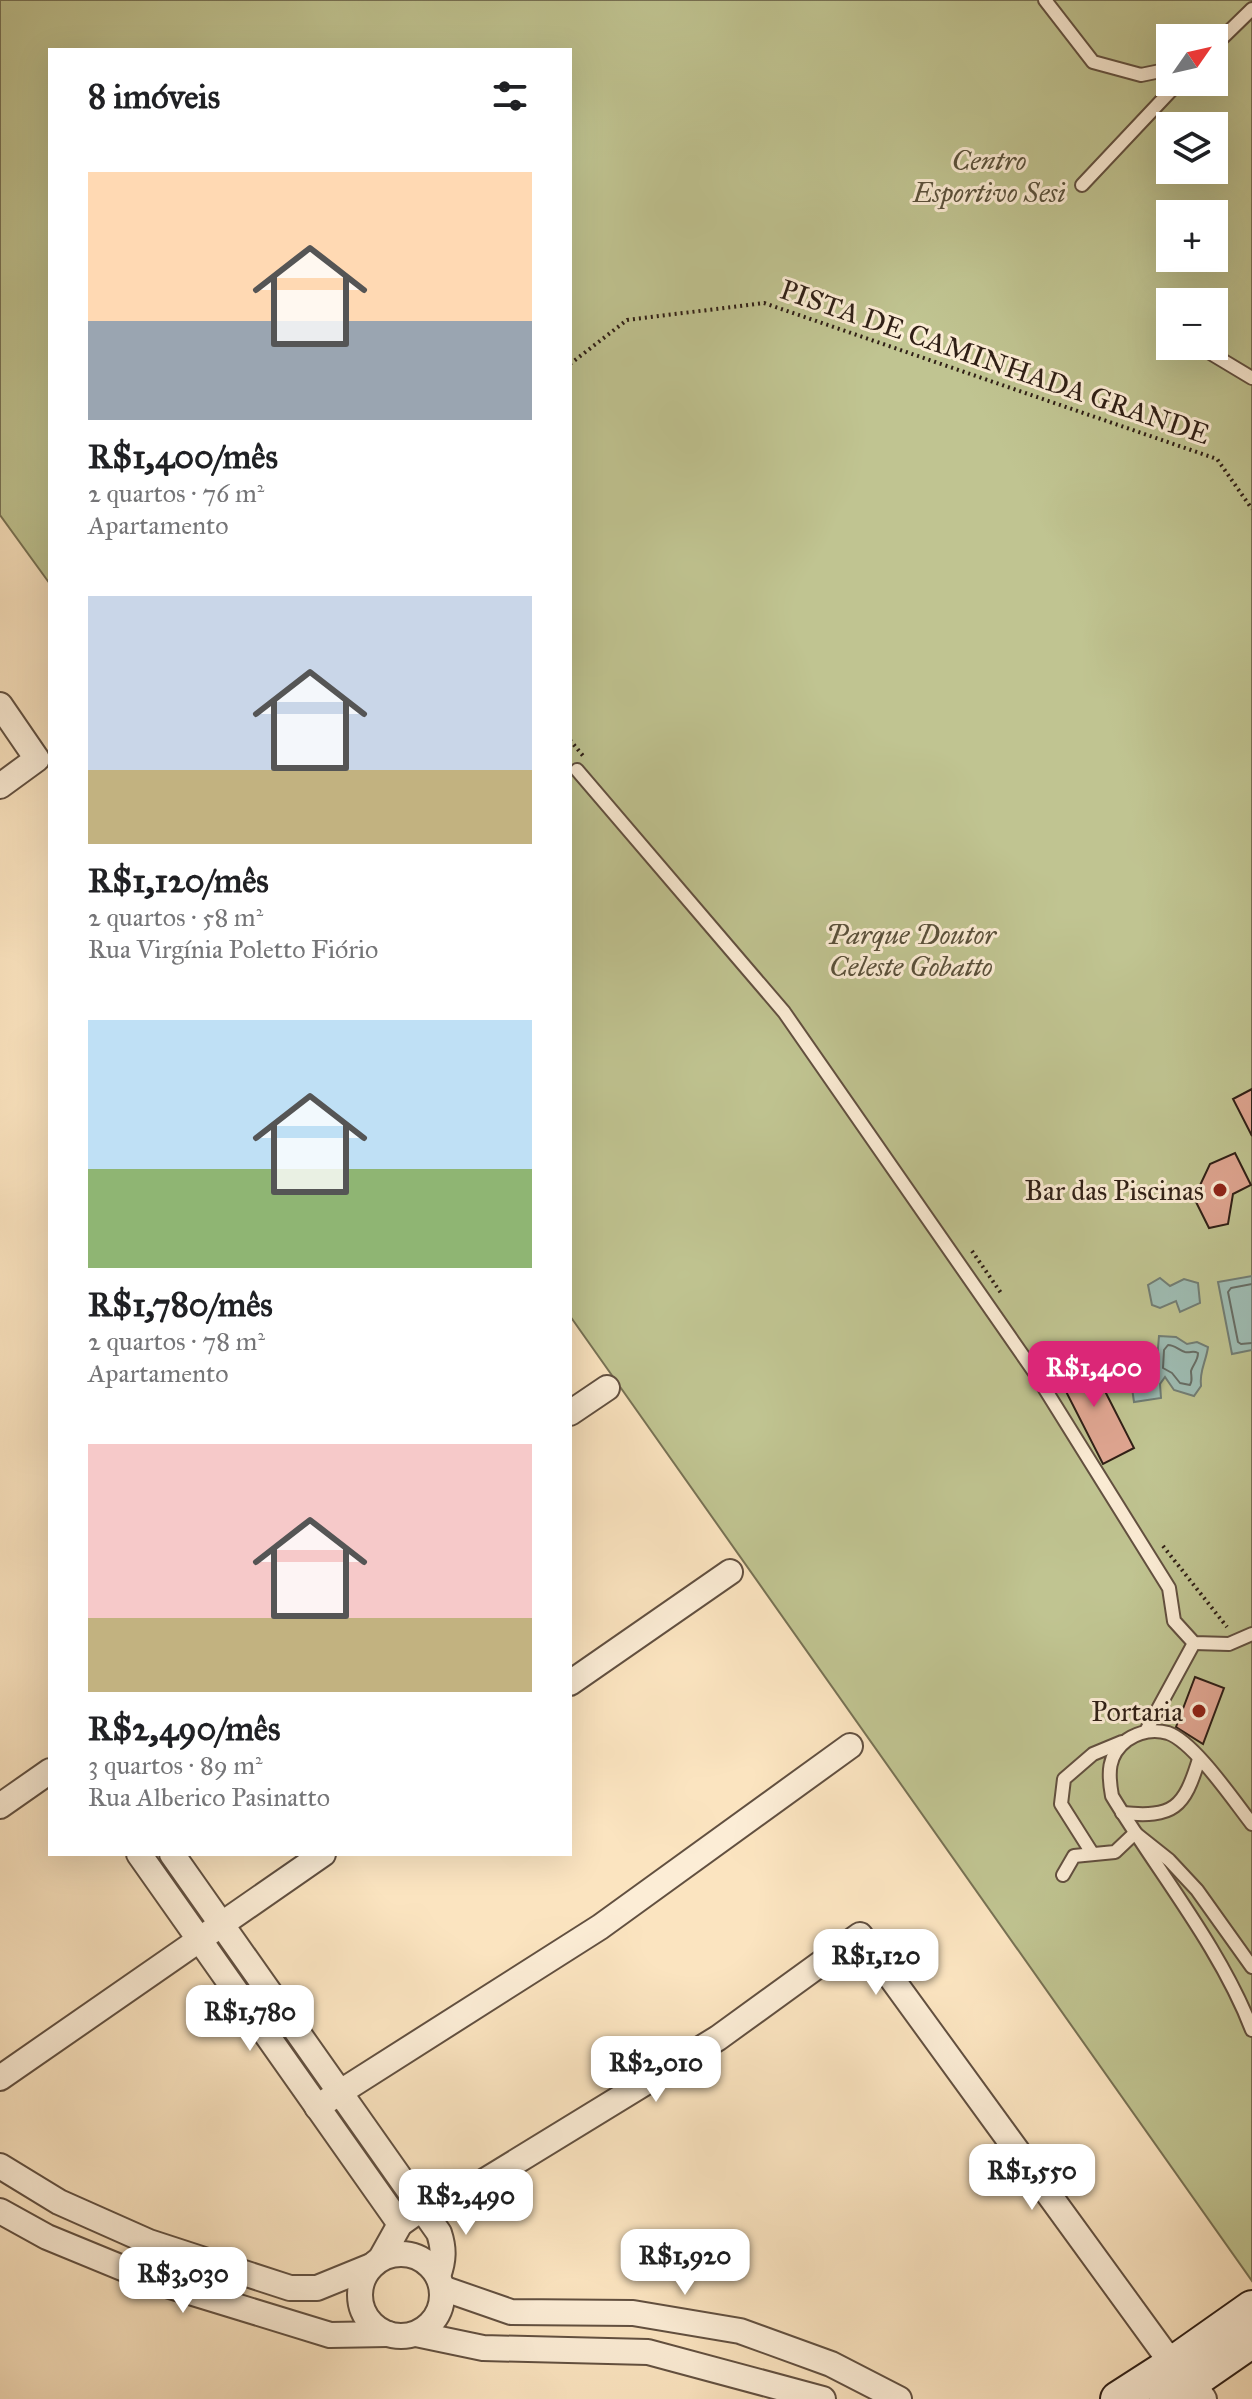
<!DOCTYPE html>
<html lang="pt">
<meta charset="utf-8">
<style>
:root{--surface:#fff;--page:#f6f6f6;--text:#202124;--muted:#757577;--accent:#db2777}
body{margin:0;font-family:"IM FELL Great Primer",serif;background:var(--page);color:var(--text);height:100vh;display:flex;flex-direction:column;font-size:30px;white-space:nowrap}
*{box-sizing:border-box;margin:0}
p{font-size:26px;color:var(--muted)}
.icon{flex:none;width:44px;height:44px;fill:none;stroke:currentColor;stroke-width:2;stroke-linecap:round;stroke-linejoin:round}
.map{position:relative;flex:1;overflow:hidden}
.side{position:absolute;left:48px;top:48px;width:524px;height:1808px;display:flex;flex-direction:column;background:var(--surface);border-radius:0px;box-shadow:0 8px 32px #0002}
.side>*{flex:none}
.needle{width:52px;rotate:56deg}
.tools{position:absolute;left:1156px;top:24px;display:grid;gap:16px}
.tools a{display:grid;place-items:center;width:72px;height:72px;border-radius:0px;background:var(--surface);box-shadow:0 8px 32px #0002;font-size:40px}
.price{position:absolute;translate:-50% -68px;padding:0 18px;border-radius:16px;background:#fff;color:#222;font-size:26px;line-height:52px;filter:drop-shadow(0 2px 4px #0008)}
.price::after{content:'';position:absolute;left:50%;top:48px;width:24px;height:18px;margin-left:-12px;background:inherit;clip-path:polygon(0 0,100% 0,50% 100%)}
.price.selected{background:var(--accent);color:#fff}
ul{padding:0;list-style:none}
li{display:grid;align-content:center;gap:16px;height:424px;padding:0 40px}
li span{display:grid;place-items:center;height:248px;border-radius:0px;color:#555}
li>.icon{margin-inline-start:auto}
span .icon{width:144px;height:144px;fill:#fffc;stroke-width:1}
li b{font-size:34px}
h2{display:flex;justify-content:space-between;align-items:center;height:96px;padding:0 40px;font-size:34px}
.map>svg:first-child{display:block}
.green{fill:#c0c491;stroke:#787254;stroke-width:2;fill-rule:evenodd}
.water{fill:#9fbeb5;stroke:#727e75;stroke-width:2}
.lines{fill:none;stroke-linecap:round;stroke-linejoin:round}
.shore{stroke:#676e66;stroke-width:2}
.building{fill:#e0a692;stroke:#2f1f16;stroke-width:2}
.service-casing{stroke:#625040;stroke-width:16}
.minor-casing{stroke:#625040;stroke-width:28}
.secondary-casing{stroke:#2f1f16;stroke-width:38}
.path{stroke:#2f1f16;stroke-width:4;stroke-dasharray:2 4;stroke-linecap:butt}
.service{stroke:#fcedd6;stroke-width:12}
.minor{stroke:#fcedd6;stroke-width:24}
.secondary{stroke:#fcedd6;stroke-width:34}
.poi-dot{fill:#8f2418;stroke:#fcedd6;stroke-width:3}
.labels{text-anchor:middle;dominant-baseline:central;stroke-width:6;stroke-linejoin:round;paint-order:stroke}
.park-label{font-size:28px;font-style:italic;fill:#5a513b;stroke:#fcedd6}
.street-label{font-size:28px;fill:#2f1f16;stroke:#fcedd6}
.poi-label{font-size:28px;fill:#2f1f16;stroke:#fcedd6;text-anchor:end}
</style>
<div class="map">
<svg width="1252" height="2399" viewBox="0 0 1252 2399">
<rect width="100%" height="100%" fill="#fbe4c0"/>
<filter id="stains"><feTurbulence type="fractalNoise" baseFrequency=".0025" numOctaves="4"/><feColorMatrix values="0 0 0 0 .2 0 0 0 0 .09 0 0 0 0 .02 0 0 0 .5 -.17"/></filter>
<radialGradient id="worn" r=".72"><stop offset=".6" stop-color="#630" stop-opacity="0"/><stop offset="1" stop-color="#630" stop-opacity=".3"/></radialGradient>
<path class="green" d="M0 0H1252V2281L570 1316V50H50V584L0 515ZM1170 38H1214V82H1170ZM1170 126H1214V170H1170ZM1170 214H1214V258H1170ZM1170 302H1214V346H1170Z"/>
<g class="water">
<polygon points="1252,1276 1252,1350 1232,1354 1218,1282"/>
<polygon points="1160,1278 1170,1286 1184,1279 1198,1283 1200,1303 1180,1312 1176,1301 1160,1308 1152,1305 1148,1285"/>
<path d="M1159 1336 1176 1337 1187 1344 1197 1342 1208 1347C1206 1362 1199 1371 1201 1386L1194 1396 1174 1390 1165 1377 1160 1384 1161 1398 1134 1402 1130 1374 1143 1372 1157 1360Z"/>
</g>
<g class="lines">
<g class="shore">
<polyline points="1252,1284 1231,1288 1228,1292 1238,1342 1241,1344 1252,1343"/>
<path d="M1168 1345C1175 1345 1178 1350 1185 1352 1191 1353 1193 1350 1198 1353 1198 1361 1193 1364 1191 1371 1191 1377 1193 1380 1190 1385L1180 1383 1172 1373 1163 1368 1164 1350Z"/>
</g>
</g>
<g class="building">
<polygon points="1252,1089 1252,1136 1233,1099"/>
<polygon points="1235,1153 1251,1185 1233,1194 1228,1224 1209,1228 1194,1198 1210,1164"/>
<polygon points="1086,1354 1134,1448 1103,1464 1055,1370"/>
<polygon points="1195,1677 1224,1688 1203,1744 1176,1727"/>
</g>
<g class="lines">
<g class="service-casing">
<g id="service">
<polyline points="1045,0 1093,62 1141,75 1170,69"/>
<polyline points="1214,46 1252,9"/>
<polyline points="1082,185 1179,82"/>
<polyline points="1202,348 1252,378"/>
<polyline points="577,770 784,1012 1035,1373 1169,1588 1174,1621 1194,1643 1229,1644 1252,1634"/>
<polyline points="1146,1731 1194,1643"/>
<path d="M1122 1813C1174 1818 1184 1808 1199 1759"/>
<path d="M1252 1824C1234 1801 1194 1742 1168 1733 1154 1729 1139 1732 1127 1740 1107 1755 1108 1774 1112 1796 1158 1872 1220 1947 1252 2030"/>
<polyline points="1092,1853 1061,1804 1064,1779 1093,1754 1122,1742"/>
<polyline points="1063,1875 1074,1856 1115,1852 1135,1833 1169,1860 1197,1890 1252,1967"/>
</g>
</g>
<g class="minor-casing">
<g id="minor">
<polyline points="0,705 37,759 0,786"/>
<polyline points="570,1413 607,1388"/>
<polyline points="570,1683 730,1572"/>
<polyline points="0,1806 50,1771"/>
<polyline points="139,1854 400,2224"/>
<path d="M172 1854 439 2233C444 2248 444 2260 438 2276"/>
<polyline points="0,2078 323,1854"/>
<polyline points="317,2107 600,1927 850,1746"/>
<polyline points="0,2166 59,2202 149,2242 290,2288 317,2288 371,2266"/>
<polyline points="0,2211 47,2237 154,2281 330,2335 388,2334"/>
<circle cx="401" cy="2295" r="41"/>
<polyline points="381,2258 400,2224 421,2209 452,2201 718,2038 860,1935 1162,2350 1192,2382 1204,2399"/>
<polyline points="442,2288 511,2312 633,2313 740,2331 831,2364 899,2399"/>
<polyline points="416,2334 483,2348 648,2352 823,2399"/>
</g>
</g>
<g class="secondary-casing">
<g id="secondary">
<polyline points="1118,2399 1174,2363 1252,2308"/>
<polyline points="1167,2399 1252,2340"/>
</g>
</g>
<g class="path">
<polyline points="570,364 627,320 764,303 1217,459 1252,509"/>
<polyline points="570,740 584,757"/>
<polyline points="972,1251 1001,1293"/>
<polyline points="1163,1546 1227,1627"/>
</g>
<use href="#service" class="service"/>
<use href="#minor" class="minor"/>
<use href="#secondary" class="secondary"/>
</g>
<g class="poi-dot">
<circle cx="1220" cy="1190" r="8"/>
<circle cx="1199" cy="1711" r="8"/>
</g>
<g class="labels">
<g class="park-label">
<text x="989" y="160">Centro<tspan x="989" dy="32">Esportivo Sesi</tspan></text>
<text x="911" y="934">Parque Doutor<tspan x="911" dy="32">Celeste Gobatto</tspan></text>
</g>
<g class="street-label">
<text transform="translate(995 362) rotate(19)">PISTA DE CAMINHADA GRANDE</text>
</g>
<g class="poi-label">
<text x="1204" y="1190">Bar das Piscinas</text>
<text x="1183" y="1711">Portaria</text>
</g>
</g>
<rect width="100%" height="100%" filter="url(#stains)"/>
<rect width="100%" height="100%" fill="url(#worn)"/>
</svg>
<div class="tools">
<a><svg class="needle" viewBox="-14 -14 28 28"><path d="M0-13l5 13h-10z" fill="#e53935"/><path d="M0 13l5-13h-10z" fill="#757577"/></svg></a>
<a><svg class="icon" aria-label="layers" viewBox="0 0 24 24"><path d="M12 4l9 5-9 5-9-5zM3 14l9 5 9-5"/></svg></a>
<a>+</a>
<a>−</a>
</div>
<b class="price selected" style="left:1094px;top:1409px">R$1,400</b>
<b class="price" style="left:876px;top:1997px">R$1,120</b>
<b class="price" style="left:250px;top:2053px">R$1,780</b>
<b class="price" style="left:656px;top:2104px">R$2,010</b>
<b class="price" style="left:1032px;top:2212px">R$1,550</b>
<b class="price" style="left:466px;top:2237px">R$2,490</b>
<b class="price" style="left:685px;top:2297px">R$1,920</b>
<b class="price" style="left:183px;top:2315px">R$3,030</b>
<section class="side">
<h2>8 imóveis<svg class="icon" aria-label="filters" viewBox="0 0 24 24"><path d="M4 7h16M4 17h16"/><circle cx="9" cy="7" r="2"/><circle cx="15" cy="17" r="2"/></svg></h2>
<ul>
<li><span style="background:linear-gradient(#ffd9b3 60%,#9aa5b1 0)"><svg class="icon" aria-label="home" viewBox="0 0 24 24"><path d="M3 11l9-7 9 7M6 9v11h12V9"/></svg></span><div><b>R$1,400/mês</b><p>2 quartos · 76 m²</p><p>Apartamento</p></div></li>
<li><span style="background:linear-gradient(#c9d6e8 70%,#c2b280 0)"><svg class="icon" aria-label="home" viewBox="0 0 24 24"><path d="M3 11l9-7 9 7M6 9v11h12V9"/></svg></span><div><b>R$1,120/mês</b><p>2 quartos · 58 m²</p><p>Rua Virgínia Poletto Fiório</p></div></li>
<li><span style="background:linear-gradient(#bfe0f5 60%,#8fb573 0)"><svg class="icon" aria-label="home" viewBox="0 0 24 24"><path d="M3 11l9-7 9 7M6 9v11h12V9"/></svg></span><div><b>R$1,780/mês</b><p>2 quartos · 78 m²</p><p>Apartamento</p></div></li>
<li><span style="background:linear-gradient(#f6c9c9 70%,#c2b280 0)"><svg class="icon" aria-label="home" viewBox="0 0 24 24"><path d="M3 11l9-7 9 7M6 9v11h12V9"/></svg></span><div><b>R$2,490/mês</b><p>3 quartos · 89 m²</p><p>Rua Alberico Pasinatto</p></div></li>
</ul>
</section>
</div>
